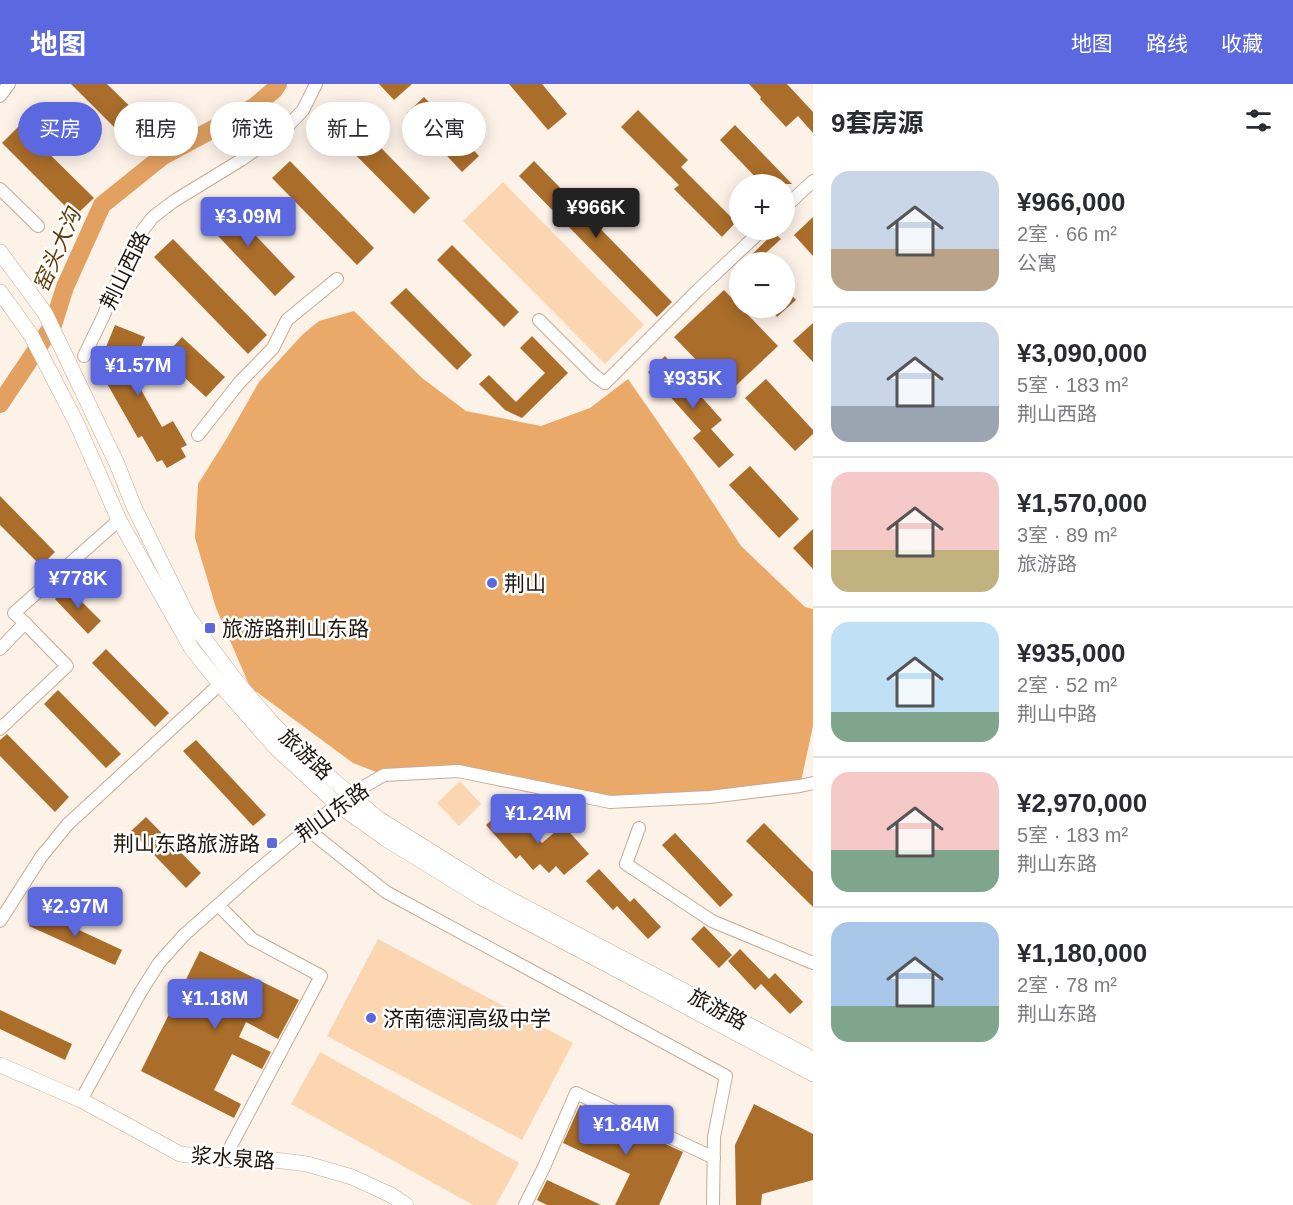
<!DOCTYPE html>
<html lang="zh">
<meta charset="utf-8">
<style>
:root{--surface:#fff;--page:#f7f7f7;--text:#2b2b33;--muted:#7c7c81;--line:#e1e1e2;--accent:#5b68df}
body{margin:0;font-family:Arial,"Noto Sans SC",sans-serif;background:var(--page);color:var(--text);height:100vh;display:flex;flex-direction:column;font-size:22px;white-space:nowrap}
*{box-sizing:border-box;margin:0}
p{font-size:20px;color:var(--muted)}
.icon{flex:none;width:33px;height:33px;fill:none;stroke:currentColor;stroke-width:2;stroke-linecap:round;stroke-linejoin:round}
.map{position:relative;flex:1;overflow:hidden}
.panel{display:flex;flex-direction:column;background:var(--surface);width:480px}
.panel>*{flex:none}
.banner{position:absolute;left:18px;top:18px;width:570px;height:54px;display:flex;gap:12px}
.tools{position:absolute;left:729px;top:90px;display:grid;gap:12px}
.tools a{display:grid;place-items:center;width:66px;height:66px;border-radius:50%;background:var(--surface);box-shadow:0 3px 15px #0003;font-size:30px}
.price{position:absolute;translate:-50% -51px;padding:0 14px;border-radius:6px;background:var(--accent);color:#fff;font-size:20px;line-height:39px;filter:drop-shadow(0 2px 3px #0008)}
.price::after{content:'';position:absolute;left:50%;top:36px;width:18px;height:14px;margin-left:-9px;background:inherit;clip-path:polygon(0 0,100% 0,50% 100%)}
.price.selected{background:#222;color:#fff}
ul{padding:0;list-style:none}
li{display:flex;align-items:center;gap:18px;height:150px;padding:0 18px}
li+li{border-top:2px solid var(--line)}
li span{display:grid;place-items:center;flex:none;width:168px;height:120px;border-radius:18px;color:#555}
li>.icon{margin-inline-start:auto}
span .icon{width:72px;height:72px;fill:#fffc;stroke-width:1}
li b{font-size:26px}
h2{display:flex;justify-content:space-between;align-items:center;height:72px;padding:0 18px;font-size:26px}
.chip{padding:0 21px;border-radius:27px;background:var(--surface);box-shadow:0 3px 15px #0003;font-size:21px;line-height:54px}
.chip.selected{background:var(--accent);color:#fff}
header{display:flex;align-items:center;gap:36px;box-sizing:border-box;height:84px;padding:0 30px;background:var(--accent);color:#fff}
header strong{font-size:28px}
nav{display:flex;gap:33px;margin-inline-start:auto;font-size:21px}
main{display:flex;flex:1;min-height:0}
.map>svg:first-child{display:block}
.green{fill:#fcd5b1}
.forest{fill:#eba969}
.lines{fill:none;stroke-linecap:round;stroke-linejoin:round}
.river{stroke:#e2a161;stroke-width:18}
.building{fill:#aa6d2a}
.minor-casing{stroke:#c5ab93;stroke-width:14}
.major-casing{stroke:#c5ab93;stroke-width:16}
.minor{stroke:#fff;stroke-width:12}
.major{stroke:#fff;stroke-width:15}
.poi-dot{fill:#5b68df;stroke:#fff;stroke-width:2}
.labels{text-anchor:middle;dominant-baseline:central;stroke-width:5;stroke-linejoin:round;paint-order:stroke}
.street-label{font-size:21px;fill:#1f160d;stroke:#fff}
.poi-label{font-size:21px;fill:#1f160d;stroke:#fff;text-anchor:start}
.water-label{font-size:22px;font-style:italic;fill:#643a05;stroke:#fff}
</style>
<header>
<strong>地图</strong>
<nav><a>地图</a><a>路线</a><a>收藏</a></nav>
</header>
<main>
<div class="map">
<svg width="813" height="1121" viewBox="0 0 813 1121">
<rect width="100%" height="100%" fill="#fdf2e8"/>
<g class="green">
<polygon points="503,98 644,241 605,280 463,137"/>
<polygon points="460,697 481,720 459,742 437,719"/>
<polygon points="378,855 573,959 522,1056 327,952"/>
<polygon points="320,968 519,1079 496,1121 473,1121 291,1020"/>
</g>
<polygon class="forest" points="354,227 422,294 466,327 541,342 590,324 628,295 692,387 741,462 805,523 813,525 813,642 800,702 610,718 458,687 384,691 353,679 250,603 216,524 195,454 198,400 227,354 259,298 303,250 319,237"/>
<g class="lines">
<polyline class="river" points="0,320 53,241 65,203 102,121 163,72 254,23 274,6 278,0"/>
</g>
<g class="building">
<polygon points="71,0 107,0 147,39 128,57"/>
<polygon points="379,0 412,0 394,16"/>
<polygon points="509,0 542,0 567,30 548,46"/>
<polygon points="749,0 787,0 813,28 813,49 798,32 786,43 760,15 761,13"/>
<polygon points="424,13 479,72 462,88 407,29"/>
<polygon points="638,26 688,76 681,83 736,138 722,153 674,105 679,101 621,43"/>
<polygon points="346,28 430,114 414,130 329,44"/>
<polygon points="20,41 94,114 75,132 2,59"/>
<polygon points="735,41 792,100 762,100 720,56"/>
<polygon points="290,77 374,164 357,181 272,94"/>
<polygon points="534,77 672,218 657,233 519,92"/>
<polygon points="221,115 295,193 275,212 201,134"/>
<polygon points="813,133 813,172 794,151"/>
<polygon points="774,149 781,155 756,178 744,178"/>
<polygon points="173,155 267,251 248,270 154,173"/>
<polygon points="452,161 519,228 504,243 437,176"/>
<polygon points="784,203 796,216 777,233 769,224 784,224"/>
<polygon points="406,204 472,271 457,286 390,219"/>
<polygon points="724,206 778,262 728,309 674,253"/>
<polygon points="813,239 813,278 793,257"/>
<polygon points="115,241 145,253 131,288 162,343 173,337 187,361 181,364 186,373 167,384 162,376 157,378 142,352 138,354 101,289 99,280"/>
<polygon points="532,252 568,289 522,334 505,326 479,300 489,291 516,318 545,289 520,264"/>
<polygon points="182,253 225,293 206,313 163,274"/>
<polygon points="665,272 722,336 711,345 734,371 719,384 693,354 701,347 648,288"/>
<polygon points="766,295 813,346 813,350 795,367 745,314"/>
<polygon points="750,382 799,435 779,454 729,401"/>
<polygon points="0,412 55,468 41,482 0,441"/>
<polygon points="813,445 813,485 793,464"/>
<polygon points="67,503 101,537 88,550 55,515"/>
<polygon points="106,565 169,629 155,643 92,579"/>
<polygon points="58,606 121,670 106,684 44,620"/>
<polygon points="7,650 69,713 55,728 0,672 0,656"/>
<polygon points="196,656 266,731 253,742 183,667"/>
<polygon points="504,725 525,749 529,745 542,759 563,741 589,770 564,791 556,782 549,789 540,780 533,786 520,771 516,775 486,741"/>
<polygon points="146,733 201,789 186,804 131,747"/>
<polygon points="764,739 813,788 813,823 746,757"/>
<polygon points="675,749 733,811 720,823 662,761"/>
<polygon points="599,785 630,818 634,814 661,843 648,855 617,822 613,826 586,797"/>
<polygon points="36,826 122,866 115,881 29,842"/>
<polygon points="704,842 732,871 719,884 691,855"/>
<polygon points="740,865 769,895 775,889 803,918 790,930 761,900 755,906 728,877"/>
<polygon points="200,867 299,916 278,955 246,938 239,953 271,968 262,985 232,970 214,1006 241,1020 234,1034 141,987"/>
<polygon points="0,926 72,960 65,976 0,945"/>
<polygon points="754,1020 813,1050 813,1096 762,1110 761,1121 736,1121 735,1061"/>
<polygon points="580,1021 683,1068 659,1121 615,1121 630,1090 563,1059"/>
<polygon points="547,1096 601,1121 547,1121 537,1116"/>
</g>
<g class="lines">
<g class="minor-casing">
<g id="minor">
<polyline points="0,12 9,0"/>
<polyline points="0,105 38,142"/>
<polyline points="784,124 813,97"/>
<polyline points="539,236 595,292 605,299 698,206 762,146"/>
<polyline points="84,272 103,233 130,167 142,147 153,133 174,117 241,76 285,45 303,26 316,0"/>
<polyline points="198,351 239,299 273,264 287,236 337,195"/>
<polyline points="0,565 25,539 14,529 119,436"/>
<polyline points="0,645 67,582 25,539"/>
<polyline points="639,744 626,780 712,837 813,879"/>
<polyline points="307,745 386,808 726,992 714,1053 713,1121"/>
<polyline points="218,821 252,855 321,892 224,1075"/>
<polyline points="0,837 41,773 68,740 220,600"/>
<polyline points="81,1016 140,909 159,879 184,851 252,791 307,745 351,710 384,691 458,687 610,718 710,713 800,702 813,699"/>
<polyline points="525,1121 544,1083 576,1009 714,1074"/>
</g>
</g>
<g class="major-casing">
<g id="major">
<polyline points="0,168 45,229 117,380 134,423 188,533 236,597 272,639 310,676 376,733 491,805 813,975"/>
<polyline points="0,208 31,251 77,340 119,436 192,565 220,600 276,664 338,721 386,755 482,814 813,990"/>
<polyline points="0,981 81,1016 180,1070 229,1076 267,1075 307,1080 352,1093 391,1111 406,1121"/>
</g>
</g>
<use href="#minor" class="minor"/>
<use href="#major" class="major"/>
</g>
<g class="poi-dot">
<circle cx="492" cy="499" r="6"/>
<rect x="204" y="538" width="12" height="12" rx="3"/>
<rect x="266" y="753" width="12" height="12" rx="3"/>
<circle cx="371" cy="934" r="6"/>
</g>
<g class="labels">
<g class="street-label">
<text transform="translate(125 186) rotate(-64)">荆山西路</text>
<text transform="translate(306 670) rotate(43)">旅游路</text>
<text transform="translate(332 728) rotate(-36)">荆山东路</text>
<text transform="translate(718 925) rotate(28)">旅游路</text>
<text transform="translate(233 1074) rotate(4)">浆水泉路</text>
</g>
<g class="poi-label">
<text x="504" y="499">荆山</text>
<text x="222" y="544">旅游路荆山东路</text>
<text x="260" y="759" text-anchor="end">荆山东路旅游路</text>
<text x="383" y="934">济南德润高级中学</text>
</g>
<g class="water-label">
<text transform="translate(57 166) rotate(-67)">窑头大沟</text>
</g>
</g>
</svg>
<div class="tools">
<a>+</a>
<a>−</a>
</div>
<b class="price selected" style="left:596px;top:155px">¥966K</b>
<b class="price" style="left:248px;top:164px">¥3.09M</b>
<b class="price" style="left:138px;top:313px">¥1.57M</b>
<b class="price" style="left:693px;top:326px">¥935K</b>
<b class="price" style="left:78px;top:526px">¥778K</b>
<b class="price" style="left:538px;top:761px">¥1.24M</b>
<b class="price" style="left:75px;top:854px">¥2.97M</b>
<b class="price" style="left:215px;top:946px">¥1.18M</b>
<b class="price" style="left:626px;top:1072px">¥1.84M</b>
<div class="banner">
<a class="chip selected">买房</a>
<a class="chip">租房</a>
<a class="chip">筛选</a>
<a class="chip">新上</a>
<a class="chip">公寓</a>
</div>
</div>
<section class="panel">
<h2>9套房源<svg class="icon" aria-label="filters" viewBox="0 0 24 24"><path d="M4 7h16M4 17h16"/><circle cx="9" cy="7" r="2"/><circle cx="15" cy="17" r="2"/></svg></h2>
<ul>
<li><span style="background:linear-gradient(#c9d6e8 65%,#b9a48a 0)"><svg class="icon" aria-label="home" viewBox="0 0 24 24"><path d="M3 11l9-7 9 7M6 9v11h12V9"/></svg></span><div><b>¥966,000</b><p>2室 · 66 m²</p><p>公寓</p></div></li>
<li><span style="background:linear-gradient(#c9d6e8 70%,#9aa5b1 0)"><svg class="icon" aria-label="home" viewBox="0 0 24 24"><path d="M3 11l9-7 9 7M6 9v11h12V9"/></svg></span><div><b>¥3,090,000</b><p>5室 · 183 m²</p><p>荆山西路</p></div></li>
<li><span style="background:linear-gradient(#f6c9c9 65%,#c2b280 0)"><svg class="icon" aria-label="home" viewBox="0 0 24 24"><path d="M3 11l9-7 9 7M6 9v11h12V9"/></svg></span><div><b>¥1,570,000</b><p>3室 · 89 m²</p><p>旅游路</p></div></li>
<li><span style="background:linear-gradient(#bfe0f5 75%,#7fa58c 0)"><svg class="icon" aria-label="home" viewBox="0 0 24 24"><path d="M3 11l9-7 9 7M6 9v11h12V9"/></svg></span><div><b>¥935,000</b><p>2室 · 52 m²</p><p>荆山中路</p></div></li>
<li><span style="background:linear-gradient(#f6c9c9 65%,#7fa58c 0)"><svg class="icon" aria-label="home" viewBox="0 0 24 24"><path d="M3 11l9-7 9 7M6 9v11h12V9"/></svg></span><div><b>¥2,970,000</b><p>5室 · 183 m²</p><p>荆山东路</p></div></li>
<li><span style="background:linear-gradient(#a9c7e8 70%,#7fa58c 0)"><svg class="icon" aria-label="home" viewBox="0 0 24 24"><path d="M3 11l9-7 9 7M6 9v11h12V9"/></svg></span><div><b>¥1,180,000</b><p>2室 · 78 m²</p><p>荆山东路</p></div></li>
</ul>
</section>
</main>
